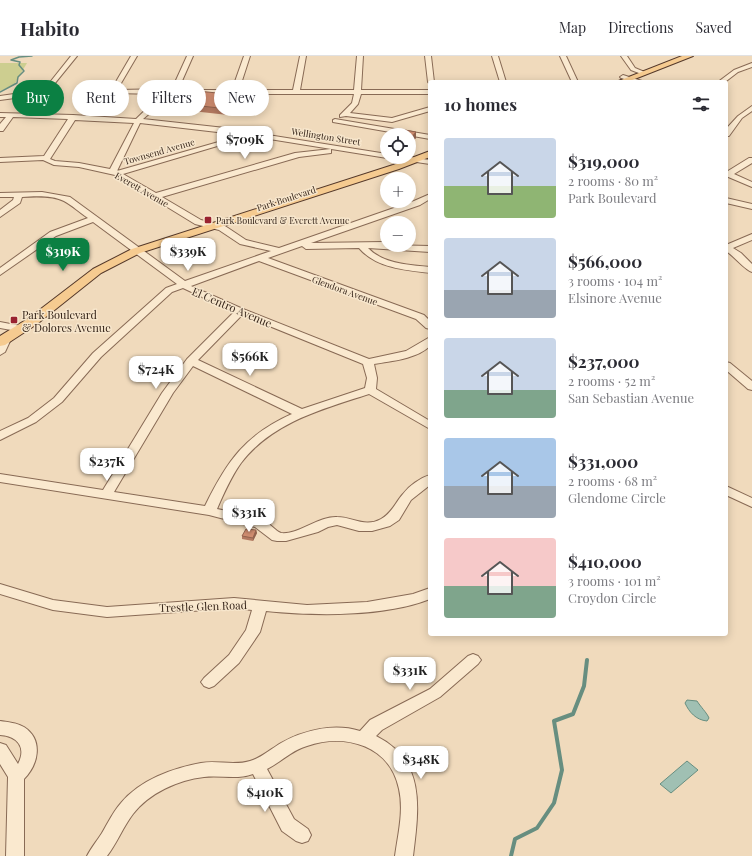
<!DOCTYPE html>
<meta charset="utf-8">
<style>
:root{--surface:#fff;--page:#f2f2f3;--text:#2b2b33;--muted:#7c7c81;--line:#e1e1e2;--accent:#0b8043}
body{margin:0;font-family:"Playfair Display",serif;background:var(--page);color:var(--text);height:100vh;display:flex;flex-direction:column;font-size:15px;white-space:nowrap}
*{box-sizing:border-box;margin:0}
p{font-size:13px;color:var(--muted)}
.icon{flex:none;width:22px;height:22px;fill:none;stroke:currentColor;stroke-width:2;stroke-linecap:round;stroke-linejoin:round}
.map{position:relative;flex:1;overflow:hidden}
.side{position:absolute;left:428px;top:24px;width:300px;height:556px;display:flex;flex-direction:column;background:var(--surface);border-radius:4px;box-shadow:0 2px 10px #0003}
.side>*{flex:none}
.banner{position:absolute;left:12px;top:24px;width:356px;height:36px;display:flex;gap:8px}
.buttons{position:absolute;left:380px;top:72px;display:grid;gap:8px}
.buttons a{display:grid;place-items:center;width:36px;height:36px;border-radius:50%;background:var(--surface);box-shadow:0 2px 10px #0003;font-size:20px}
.price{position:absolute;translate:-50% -34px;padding:0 9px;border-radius:8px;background:#fff;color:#222;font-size:13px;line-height:26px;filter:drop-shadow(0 1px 2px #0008)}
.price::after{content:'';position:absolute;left:50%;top:24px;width:12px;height:9px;margin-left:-6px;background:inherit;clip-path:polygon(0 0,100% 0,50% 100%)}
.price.selected{background:var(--accent);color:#fff}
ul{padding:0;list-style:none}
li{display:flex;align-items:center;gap:12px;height:100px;padding:0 16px}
li span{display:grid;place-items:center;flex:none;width:112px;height:80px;border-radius:4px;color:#555}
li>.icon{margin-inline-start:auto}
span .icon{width:48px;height:48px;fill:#fffc;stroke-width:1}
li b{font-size:17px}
h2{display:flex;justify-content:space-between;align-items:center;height:48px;padding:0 16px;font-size:17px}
.pill{padding:0 14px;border-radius:18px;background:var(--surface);box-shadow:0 2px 10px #0003;font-size:14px;line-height:36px}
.pill.selected{background:var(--accent);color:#fff}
header{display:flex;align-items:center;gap:24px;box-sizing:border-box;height:56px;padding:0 20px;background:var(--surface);border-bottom:1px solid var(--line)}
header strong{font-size:19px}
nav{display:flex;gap:22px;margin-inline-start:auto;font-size:14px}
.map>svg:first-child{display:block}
.green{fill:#cdce90}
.water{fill:#a0c0b3;stroke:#678e80}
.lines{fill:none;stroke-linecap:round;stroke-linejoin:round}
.stream-far1{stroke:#678e80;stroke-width:1.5}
.stream{stroke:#678e80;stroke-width:4}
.minor-casing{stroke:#886a55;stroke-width:2}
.major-casing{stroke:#55392a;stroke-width:2}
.minor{fill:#fae9cf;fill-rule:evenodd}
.major{fill:#f6cb90;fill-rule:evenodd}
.wall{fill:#b37960}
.shaded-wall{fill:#92634e}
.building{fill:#d08d70;stroke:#92634e}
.poi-dot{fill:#992230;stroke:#f7e6cc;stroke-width:1.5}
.labels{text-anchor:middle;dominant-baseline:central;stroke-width:3;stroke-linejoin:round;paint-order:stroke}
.far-street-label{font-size:9px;fill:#36251a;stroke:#f7e6cc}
.far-poi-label{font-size:9px;fill:#36251a;stroke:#f7e6cc;text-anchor:start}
.street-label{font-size:11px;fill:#36251a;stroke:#f7e6cc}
.poi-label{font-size:11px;fill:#36251a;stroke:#f7e6cc;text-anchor:start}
</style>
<header>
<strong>Habito</strong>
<nav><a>Map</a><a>Directions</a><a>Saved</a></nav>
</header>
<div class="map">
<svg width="752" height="800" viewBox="0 0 752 800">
<rect width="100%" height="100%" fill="#f0dabc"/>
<polygon class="green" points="0,7 27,7 14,29 0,35"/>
<g class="water">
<path d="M687 644 697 645C700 650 707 657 709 662L707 665C696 664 689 656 685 647Z"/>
<polygon points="687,705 698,714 671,737 660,728"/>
</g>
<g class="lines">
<polyline class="stream-far1" points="0,36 17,27 18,21 24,15 19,9 20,6 11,4 19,1 32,0"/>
<polyline class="stream" points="511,800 515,783 537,772 554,747 562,714 554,665 573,658 584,630 587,604"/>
<g class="minor-casing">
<g id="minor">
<polygon points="71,0 77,0 51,32 37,39 0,44 0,40 35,35 47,30"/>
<path d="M131 0H137L117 34 172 33 187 0H193L178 34H232L244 0H250L239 34H293L300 0H306L300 34H354L357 0H363L361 34H430V38H361L358 48 350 57 392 62 430 51V55L392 66 346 60 340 61V59L352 47 354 38H172L143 63 225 72 387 98V101H390L387 102 251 80 123 118 156 137 295 97 331 93V97L299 101 162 141 201 164 225 170 246 184 279 192 414 145 430 138V143L420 149 311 187 384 186 387 187V189L430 190V196L368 192C383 208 410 209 430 211V217C405 214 376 212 359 192L306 193 302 190 268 202 424 259 430 265V273L426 272 416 263 259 205 191 230 243 253 369 303 406 295 430 281V290C416 303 392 305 374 308L377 322 376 333 430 365V373L369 338C323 353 272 366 241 407 231 421 224 437 217 453 232 456 250 458 264 465 270 467 275 475 281 477 298 479 319 460 337 461 353 461 365 472 381 463 392 457 395 447 403 438 409 430 420 422 430 419V429L411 444 399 464 390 470 372 475H359L337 469 328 471 318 476 286 485H277L272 484 255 471 209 459 0 426V418L103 434 162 337 187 303 234 256 183 232 172 236 101 301 62 346 36 366 0 384V375L28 362 54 342 93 297 166 232 177 228 93 166 56 180 0 219V212L50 176 88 162C80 157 72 149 64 145 52 139 35 140 22 141L20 147 0 161V154L13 144 14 141H0V137L42 136 70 141 185 225 271 195 240 188 219 174 195 168 115 119 79 111 54 109 43 104 0 106V102L44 100 68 63 13 61 3 75H0V68L6 61H0V57L73 59 136 63 162 38 111 37 110 36ZM75 64 134 67 110 113 79 107 55 105 50 103ZM140 67 243 79 117 115ZM242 259 363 308 367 322 365 332 302 353 198 304ZM193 310 292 358C245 379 227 405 205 450L114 436 173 337Z"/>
<polygon points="425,0 431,0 434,26 430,26 430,28 428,26"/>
<polygon points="492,0 498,0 506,26 500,26"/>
<polygon points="560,0 566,0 578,26 572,26"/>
<polygon points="621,0 627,0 635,12 647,17 644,19 631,14"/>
<polygon points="752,7 752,11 738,16 725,26 718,26 734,14"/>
<polygon points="623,19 642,25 643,26 633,26 621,22 620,21"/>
<polygon points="752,50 752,55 742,62 729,80 726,80 726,73 738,60"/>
<polygon points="335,63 430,79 430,83 333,66 333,64"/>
<polygon points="391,101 409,101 430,104 430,108 395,103"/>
<polygon points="749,102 752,102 752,107 734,118 752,126 752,131 726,120 726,115 728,115"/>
<polygon points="726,142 752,148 752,153 726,147"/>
<path d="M752 178V184L733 192 741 197 752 208V216C745 214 734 200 726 195V189Z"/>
<polygon points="0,266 26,271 27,273 22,276 0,272"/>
<polygon points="6,280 11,283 5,296 0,299 0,285 2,281"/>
<polygon points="726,306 730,307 752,325 752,334 748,333 726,314"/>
<polygon points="726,430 752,442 752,451 726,439"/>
<path d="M0 528 53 544 107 551 234 542 307 549 367 546 413 538 430 532V543C384 561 316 560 266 555L260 576 239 607 214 630 209 632 204 630 201 626 204 622 229 599 246 574 252 554 234 552 107 561 53 554 0 538Z"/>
<path d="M473 598 478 600 481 604 478 608 440 641 382 674 376 680C426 705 419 752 413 800H395C398 778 404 755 399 733 390 689 345 677 307 690 292 694 281 706 267 713L294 763 308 773 311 779 308 785 302 787 296 785 282 775 253 718C237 724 221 719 204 721 178 724 149 737 133 758 123 771 117 787 107 800H87C91 792 97 785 102 777 108 767 113 756 121 747 140 724 173 712 201 707 217 704 234 710 250 705 261 702 271 693 281 687 304 674 334 667 360 675L370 664 430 633 468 600Z"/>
<path d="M0 665C8 666 17 667 24 671 44 684 38 709 24 723V800H6L8 721 0 708V687L6 689 18 708C27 691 17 680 0 679Z"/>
</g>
</g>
<g class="major-casing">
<g id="major">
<polygon points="682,0 693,0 627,26 616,26"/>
<polygon points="430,95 430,101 399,113 140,197 101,217 37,268 5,289 0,290 0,280 29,262 93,213 132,193 393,109"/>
</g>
</g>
<use href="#minor" class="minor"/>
<use href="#major" class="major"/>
</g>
<g class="wall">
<polygon points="245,40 246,45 228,59 183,54 183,48"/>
<polygon points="416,76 416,82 410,88 409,88 409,79"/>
<polygon points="256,474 257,477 253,485 242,483 242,480"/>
</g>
<g class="shaded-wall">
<polygon points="245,40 246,45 228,59 228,53"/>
<polygon points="416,76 416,82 410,88 410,83"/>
<polygon points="256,474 257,477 253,485 253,482"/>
</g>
<g class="building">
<polygon points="198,35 245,40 228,53 183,48"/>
<polygon points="405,74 416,76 410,83 409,83 409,79 400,79"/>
<polygon points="246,473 256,474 253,482 242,480"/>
</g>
<g class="poi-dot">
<rect x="204" y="160" width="8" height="8" rx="2"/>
<rect x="10" y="260" width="8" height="8" rx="2"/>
</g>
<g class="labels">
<g class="far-street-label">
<text transform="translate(326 80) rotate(9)">Wellington Street</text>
<text transform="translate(159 95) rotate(-16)">Townsend Avenue</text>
<text transform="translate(142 133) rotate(30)">Everett Avenue</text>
<text transform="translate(286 142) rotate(-18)">Park Boulevard</text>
<text transform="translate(345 234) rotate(20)">Glendora Avenue</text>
</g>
<g class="far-poi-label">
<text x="216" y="164">Park Boulevard &amp; Everett Avenue</text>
</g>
<g class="street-label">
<text transform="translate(232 251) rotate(23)">El Centro Avenue</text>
<text transform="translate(203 550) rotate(-2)">Trestle Glen Road</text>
</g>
<g class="poi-label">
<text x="22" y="258">Park Boulevard<tspan x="22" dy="13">&amp; Dolores Avenue</tspan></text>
</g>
</g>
</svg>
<div class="buttons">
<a><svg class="icon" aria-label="locate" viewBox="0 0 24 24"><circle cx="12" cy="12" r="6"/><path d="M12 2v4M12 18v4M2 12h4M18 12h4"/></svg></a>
<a>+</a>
<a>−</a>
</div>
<b class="price" style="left:245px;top:104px">$709K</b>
<b class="price selected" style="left:63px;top:216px">$319K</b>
<b class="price" style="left:188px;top:216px">$339K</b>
<b class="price" style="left:250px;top:321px">$566K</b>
<b class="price" style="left:156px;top:334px">$724K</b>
<b class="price" style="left:107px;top:426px">$237K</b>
<b class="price" style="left:249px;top:477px">$331K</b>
<b class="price" style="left:410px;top:635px">$331K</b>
<b class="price" style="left:421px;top:724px">$348K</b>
<b class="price" style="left:265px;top:757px">$410K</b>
<div class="banner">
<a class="pill selected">Buy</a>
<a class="pill">Rent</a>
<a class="pill">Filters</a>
<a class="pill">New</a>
</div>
<section class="side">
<h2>10 homes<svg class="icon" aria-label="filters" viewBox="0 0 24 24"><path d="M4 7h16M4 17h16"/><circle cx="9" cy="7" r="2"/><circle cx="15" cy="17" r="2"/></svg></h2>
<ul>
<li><span style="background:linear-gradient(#c9d6e8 60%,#8fb573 0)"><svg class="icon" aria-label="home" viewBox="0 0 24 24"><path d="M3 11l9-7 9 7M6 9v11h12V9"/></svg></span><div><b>$319,000</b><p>2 rooms · 80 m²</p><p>Park Boulevard</p></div></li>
<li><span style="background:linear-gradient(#c9d6e8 65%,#9aa5b1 0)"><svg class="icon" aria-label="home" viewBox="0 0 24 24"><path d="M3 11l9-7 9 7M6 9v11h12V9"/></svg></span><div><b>$566,000</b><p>3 rooms · 104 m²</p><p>Elsinore Avenue</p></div></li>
<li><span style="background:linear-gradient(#c9d6e8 65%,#7fa58c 0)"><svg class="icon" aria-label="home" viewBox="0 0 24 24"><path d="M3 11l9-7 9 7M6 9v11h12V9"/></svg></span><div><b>$237,000</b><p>2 rooms · 52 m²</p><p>San Sebastian Avenue</p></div></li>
<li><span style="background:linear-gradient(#a9c7e8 60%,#9aa5b1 0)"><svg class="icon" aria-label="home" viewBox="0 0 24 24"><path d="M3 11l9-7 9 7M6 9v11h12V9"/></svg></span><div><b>$331,000</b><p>2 rooms · 68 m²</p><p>Glendome Circle</p></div></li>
<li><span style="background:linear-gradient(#f6c9c9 60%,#7fa58c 0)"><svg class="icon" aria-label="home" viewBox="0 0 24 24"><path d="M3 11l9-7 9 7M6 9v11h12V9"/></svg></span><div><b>$410,000</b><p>3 rooms · 101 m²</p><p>Croydon Circle</p></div></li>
</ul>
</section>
</div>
